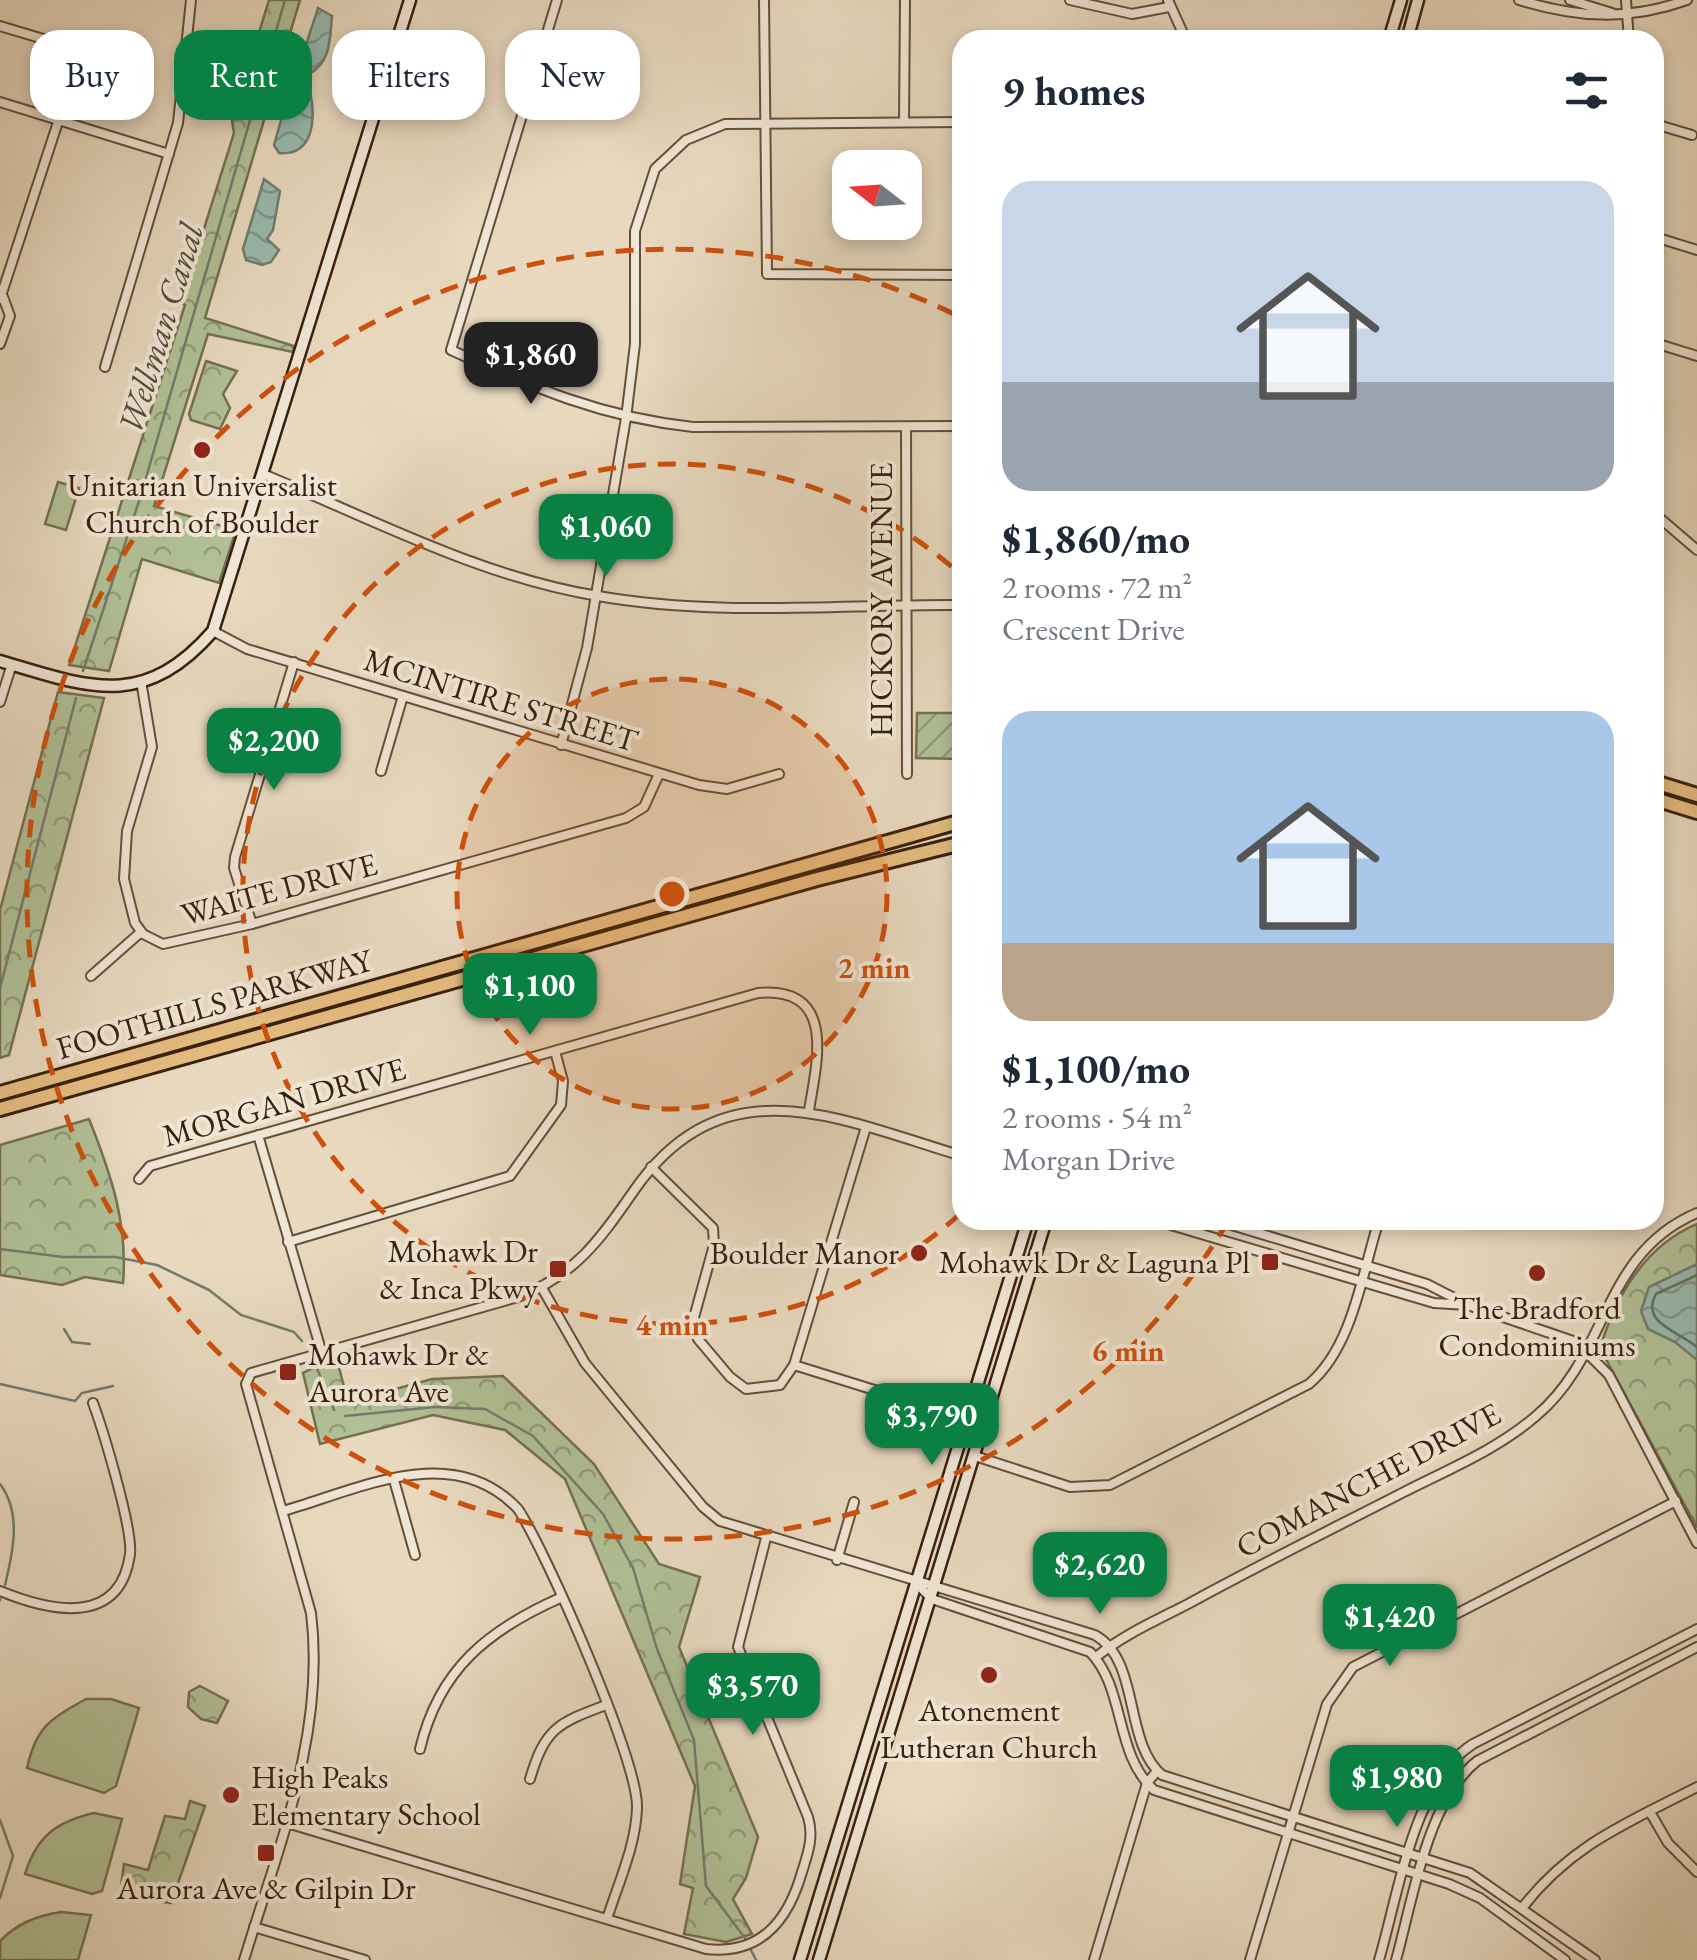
<!DOCTYPE html>
<meta charset="utf-8">
<style>
:root{--surface:#fff;--page:#f2f2f3;--text:#1f2937;--muted:#747a83;--accent:#0b8043}
body{margin:0;font-family:"EB Garamond",serif;background:var(--page);color:var(--text);height:100vh;display:flex;flex-direction:column;font-size:38px;white-space:nowrap}
*{box-sizing:border-box;margin:0}
p{font-size:32px;color:var(--muted)}
.icon{flex:none;width:55px;height:55px;fill:none;stroke:currentColor;stroke-width:2;stroke-linecap:round;stroke-linejoin:round}
.map{position:relative;flex:1;overflow:hidden}
.side{position:absolute;left:952px;top:30px;width:712px;height:1200px;display:flex;flex-direction:column;background:var(--surface);border-radius:30px;box-shadow:0 5px 15px #0003}
.side>*{flex:none}
.guide{position:absolute;left:30px;top:30px;width:772px;height:90px;display:flex;gap:20px}
.needle{width:65px;rotate:287deg}
.tools{position:absolute;left:832px;top:150px;display:grid;gap:20px}
.tools a{display:grid;place-items:center;width:90px;height:90px;border-radius:20px;background:var(--surface);box-shadow:0 5px 15px #0003;font-size:50px}
.price{position:absolute;translate:-50% -85px;padding:0 22px;border-radius:20px;background:var(--accent);color:#fff;font-size:32px;line-height:65px;filter:drop-shadow(0 2px 5px #0008)}
.price::after{content:'';position:absolute;left:50%;top:60px;width:30px;height:22px;margin-left:-15px;background:inherit;clip-path:polygon(0 0,100% 0,50% 100%)}
.price.selected{background:#222;color:#fff}
ul{padding:0;list-style:none}
li{display:grid;align-content:center;gap:20px;height:530px;padding:0 50px}
li span{display:grid;place-items:center;height:310px;border-radius:30px;color:#555}
li>.icon{margin-inline-start:auto}
span .icon{width:180px;height:180px;fill:#fffc;stroke-width:1}
li b{font-size:42px}
h2{display:flex;justify-content:space-between;align-items:center;height:120px;padding:0 50px;font-size:42px}
.pill{padding:0 35px;border-radius:30px;background:var(--surface);box-shadow:0 5px 15px #0003;font-size:35px;line-height:90px}
.pill.selected{background:var(--accent);color:#fff}
.map>svg:first-child{display:block}
.grass{fill:#b1c096;stroke:#757052;stroke-width:2.5}
.park{fill:url(#park-crowns);stroke:#757052;stroke-width:2.5}
.garden{fill:url(#garden-furrows);stroke:#757052;stroke-width:2.5}
.water{fill:url(#water-waves);stroke:#727c6e;stroke-width:2.5}
.lines{fill:none;stroke-linecap:round;stroke-linejoin:round}
.shore{stroke:#686d5e;stroke-width:2.5}
.stream{stroke:#727c6e;stroke-width:2.5}
.street-casing{stroke:#654e3a;stroke-width:12}
.secondary-casing{stroke:#39200e;stroke-width:15}
.highway-casing{stroke:#39200e;stroke-width:18}
.street{stroke:#f0e6d5;stroke-width:8}
.secondary{stroke:#f0e6d5;stroke-width:10}
.highway{stroke:#e4bc80;stroke-width:12}
.ring{fill:none;stroke:#ce500c;stroke-width:5;stroke-dasharray:18 12}
.poi-dot{fill:#8f2418;stroke:#f0e6d5;stroke-width:4}
.labels{text-anchor:middle;dominant-baseline:central;stroke-width:8;stroke-linejoin:round;paint-order:stroke}
.poi-label{font-size:32px;fill:#39200e;stroke:#f0e6d5}
.street-label{font-size:32px;fill:#39200e;stroke:#f0e6d5}
.water-label{font-size:35px;font-style:italic;fill:#564e3e;stroke:#f0e6d5}
.centre{fill:#ce500c;stroke:#f0e6d5;stroke-width:5}
.ring-label{font-size:30px;text-anchor:middle;font-weight:bold;fill:#ce500c;stroke:#f0e6d5;stroke-width:8;stroke-linejoin:round;paint-order:stroke}
</style>
<div class="map">
<svg width="1697" height="1960" viewBox="0 0 1697 1960">
<defs>
<pattern id="park-crowns" width="20" height="18" patternUnits="userSpaceOnUse" patternTransform="scale(2.5)"><rect width="20" height="18" fill="#b1c096"/><path d="M2 6a3 3 0 1 1 6 0M12 15a3 3 0 1 1 6 0" fill="none" stroke="#919c79"/></pattern>
<pattern id="garden-furrows" width="10" height="10" patternUnits="userSpaceOnUse" patternTransform="scale(2.5)"><rect width="10" height="10" fill="#b1c096"/><path d="M-1 1l2-2M0 10L10 0M9 11l2-2" fill="none" stroke="#919c79"/></pattern>
<pattern id="water-waves" width="16" height="10" patternUnits="userSpaceOnUse" patternTransform="scale(2.5)"><rect width="16" height="10" fill="#98baae"/><path d="M0 5q4-4 8 0t8 0" fill="none" stroke="#7d978c"/></pattern>
</defs>
<rect width="100%" height="100%" fill="#e8d9bf"/>
<filter id="stains"><feTurbulence type="fractalNoise" baseFrequency=".002" numOctaves="4"/><feColorMatrix values="0 0 0 0 .2 0 0 0 0 .09 0 0 0 0 .02 0 0 0 .5 -.17"/></filter>
<radialGradient id="worn" r=".72"><stop offset=".6" stop-color="#630" stop-opacity="0"/><stop offset="1" stop-color="#630" stop-opacity=".3"/></radialGradient>
<g class="grass">
<polygon points="58,482 79,488 66,530 45,524"/>
<path d="M86 1699H111L139 1708 116 1786 104 1793 27 1768C36 1727 50 1719 86 1699Z"/>
<path d="M94 1813 122 1819 102 1891 92 1894 25 1874C37 1836 56 1822 94 1813Z"/>
<path d="M61 1912 91 1915 78 1960H0V1941C18 1923 36 1916 61 1912Z"/>
</g>
<g class="park">
<polygon points="269,0 300,0 205,318 294,346 293,352 208,334 154,506 236,530 219,583 142,559 109,671 69,665 185,305 181,302 234,133 232,121"/>
<polygon points="206,361 237,371 223,394 230,408 220,429 191,420 189,414"/>
<polygon points="58,692 104,698 9,1055 0,1058 0,910"/>
<path d="M89 1119C111 1174 128 1224 123 1283L85 1277 62 1285 0 1275V1145Z"/>
<path d="M1697 1224V1528L1600 1348C1616 1296 1645 1246 1697 1224Z"/>
<polygon points="336,1356 348,1402 432,1379 503,1376 594,1464 659,1564 700,1577 679,1647 758,1837 746,1878 733,1899 752,1934 726,1942 684,1934 693,1888 680,1884 695,1786 565,1479 505,1430 433,1415 320,1444 303,1373"/>
<polygon points="200,1686 228,1701 217,1723 201,1719 188,1707 189,1692"/>
<polygon points="190,1801 205,1806 171,1903 131,1897 121,1886 124,1864 148,1870 165,1816 185,1819"/>
</g>
<polygon class="garden" points="917,713 962,713 962,759 916,758"/>
<g class="water">
<path d="M318 8 332 16C330 39 331 62 309 74L299 66Z"/>
<path d="M299 87 310 91C316 119 314 156 279 153L274 145 290 89Z"/>
<polygon points="264,179 280,191 273,230 267,239 279,250 271,262 262,265 246,260 243,249"/>
<polygon points="1697,1264 1697,1360 1675,1342 1648,1329 1641,1311 1649,1287"/>
</g>
<g class="lines">
<path class="shore" d="M1697 1275 1656 1294C1640 1323 1678 1331 1697 1347"/>
<g class="stream">
<polyline points="83,671 141,495 285,0"/>
<polyline points="0,988 76,698"/>
<polyline points="0,1249 63,1257 115,1257 157,1265 209,1290 241,1315 294,1332 302,1341"/>
<polyline points="64,1329 72,1342 90,1344"/>
<polyline points="316,1366 334,1410"/>
<polyline points="0,1384 75,1401 82,1393 113,1386"/>
<polyline points="345,1416 435,1407 485,1409 533,1436 603,1514 633,1568 657,1649 694,1740 706,1886 747,1941"/>
<path d="M0 1484C22 1513 13 1552 5 1585"/>
<polyline points="0,1600 0,1599"/>
<polyline points="0,1820 13,1856 0,1898"/>
<polyline points="750,1948 756,1960"/>
</g>
<g class="street-casing">
<g id="street">
<path d="M557 0 451 350C534 388 601 417 693 427L962 426"/>
<polyline points="764,0 767,274 962,275"/>
<polyline points="1070,0 1132,14 1169,7"/>
<polyline points="1168,0 1186,40"/>
<path d="M1519 0C1578 18 1628 21 1687 0"/>
<polyline points="1570,0 1612,13"/>
<polyline points="1626,0 1629,40"/>
<polyline points="0,26 60,44"/>
<polyline points="0,102 169,154"/>
<polyline points="904,122 905,0"/>
<polyline points="1655,124 1692,135"/>
<polyline points="1655,237 1697,250"/>
<polyline points="0,299 59,119"/>
<polyline points="1655,343 1697,356"/>
<polyline points="0,344 10,316 3,297"/>
<polyline points="105,367 178,123 191,0"/>
<polyline points="906,427 907,774"/>
<path d="M263 474C372 519 481 577 598 596 716 617 843 604 962 605"/>
<polyline points="1655,514 1697,550"/>
<polyline points="213,631 247,649 699,785 727,789 779,774"/>
<polyline points="141,681 152,747 127,831 124,879 135,923 143,934 163,944 252,924 626,818 644,807 659,774"/>
<polyline points="0,702 12,664"/>
<polyline points="561,745 587,648 626,418 635,344 635,231 655,169 686,140 725,124 962,122"/>
<polyline points="381,771 403,696"/>
<polyline points="252,924 234,868 235,857 294,662"/>
<polyline points="91,976 141,932"/>
<polyline points="258,1135 321,1350"/>
<polyline points="651,1167 713,1228 714,1245 693,1321 698,1339 730,1377 746,1389 780,1385 794,1365 866,1127"/>
<path d="M139 1179 150 1166 758 993C837 986 817 1062 809 1110"/>
<polyline points="1154,1220 1434,1303 1468,1305"/>
<polyline points="1215,1220 1427,1284 1468,1305 1576,1342 1609,1375 1697,1543"/>
<polyline points="288,1242 510,1176 561,1105 563,1081 555,1051"/>
<path d="M542 1288 585 1363 703 1507 720 1521 1095 1635C1141 1661 1123 1742 1162 1775L1470 1873 1595 1960"/>
<polyline points="794,1365 968,1419"/>
<path d="M975 1456 1070 1487 1110 1485 1309 1384C1353 1347 1362 1273 1379 1220"/>
<polyline points="394,1480 415,1555"/>
<path d="M283 1511C360 1489 453 1440 518 1509 546 1551 639 1763 637 1808 636 1845 618 1884 607 1919"/>
<polyline points="837,1560 854,1502"/>
<path d="M918 1585 932 1599 1090 1652C1126 1689 1114 1754 1154 1790L1449 1884 1480 1898 1565 1960"/>
<path d="M0 1591C49 1611 120 1628 130 1554 133 1529 103 1430 93 1403"/>
<path d="M1096 1657C1123 1635 1157 1620 1188 1604 1259 1565 1332 1529 1404 1492 1449 1469 1498 1449 1536 1416 1610 1354 1601 1254 1697 1213"/>
<polyline points="757,1699 813,1673"/>
<path d="M420 1749C439 1669 488 1630 560 1598"/>
<path d="M530 1779C545 1728 558 1723 606 1705"/>
<polyline points="1650,1812 1668,1843 1697,1872"/>
<path d="M287 1823 706 1949C761 1955 788 1921 802 1872 808 1853 814 1837 808 1817L738 1647 766 1538"/>
<path d="M1522 1908C1572 1844 1627 1823 1697 1787"/>
<polyline points="254,1927 365,1960"/>
<path d="M244 1960C278 1848 326 1733 311 1613L246 1384 251 1373 518 1297C574 1276 600 1240 633 1192 723 1061 839 1119 962 1156"/>
<polyline points="1094,1960 1147,1783 1157,1771"/>
<polyline points="1250,1960 1327,1704 1353,1667 1676,1501"/>
<path d="M1379 1960C1398 1896 1414 1781 1473 1744L1697 1629"/>
<path d="M1396 1960C1413 1899 1427 1801 1477 1761L1697 1647"/>
</g>
</g>
<g class="secondary-casing">
<g id="secondary">
<polyline points="1389,40 1401,0"/>
<polyline points="1407,40 1418,0"/>
<path d="M0 661C88 687 143 711 213 631L410 0"/>
<polyline points="800,1960 1028,1220"/>
<polyline points="819,1960 1046,1220"/>
</g>
</g>
<g class="highway-casing">
<g id="highway">
<polyline points="1655,782 1697,795"/>
<polyline points="1655,799 1697,812"/>
<polyline points="0,1093 962,821"/>
<polyline points="0,1109 817,879 962,843"/>
</g>
</g>
<use href="#street" class="street"/>
<use href="#secondary" class="secondary"/>
<use href="#highway" class="highway"/>
</g>
<circle cx="672" cy="894" r="215" fill="#ce500c" fill-opacity=".12"/>
<g class="ring">
<circle cx="672" cy="894" r="215"/>
<path d="M960 1214A430 430 0 1 1 960 574"/>
<path d="M1228 1221A645 645 0 1 1 960 317"/>
</g>
<g class="poi-dot">
<circle cx="202" cy="450" r="10"/>
<circle cx="919" cy="1253" r="10"/>
<rect x="1260" y="1252" width="20" height="20" rx="5"/>
<rect x="548" y="1259" width="20" height="20" rx="5"/>
<circle cx="1537" cy="1273" r="10"/>
<rect x="278" y="1362" width="20" height="20" rx="5"/>
<circle cx="989" cy="1675" r="10"/>
<circle cx="231" cy="1795" r="10"/>
<rect x="256" y="1843" width="20" height="20" rx="5"/>
</g>
<g class="labels">
<g class="poi-label">
<text x="202" y="485">Unitarian Universalist<tspan x="202" dy="37">Church of Boulder</tspan></text>
<text x="538" y="1251" text-anchor="end">Mohawk Dr<tspan x="538" dy="37">&amp; Inca Pkwy</tspan></text>
<text x="899" y="1253" text-anchor="end">Boulder Manor</text>
<text x="1250" y="1262" text-anchor="end">Mohawk Dr &amp; Laguna Pl</text>
<text x="1537" y="1308">The Bradford<tspan x="1537" dy="37">Condominiums</tspan></text>
<text x="308" y="1354" text-anchor="start">Mohawk Dr &amp;<tspan x="308" dy="37">Aurora Ave</tspan></text>
<text x="989" y="1710">Atonement<tspan x="989" dy="37">Lutheran Church</tspan></text>
<text x="251" y="1777" text-anchor="start">High Peaks<tspan x="251" dy="37">Elementary School</tspan></text>
<text x="266" y="1888">Aurora Ave &amp; Gilpin Dr</text>
</g>
<g class="street-label">
<text transform="translate(881 600) rotate(-90)">HICKORY AVENUE</text>
<text transform="translate(501 700) rotate(17)">MCINTIRE STREET</text>
<text transform="translate(279 889) rotate(-15)">WAITE DRIVE</text>
<text transform="translate(214 1004) rotate(-16)">FOOTHILLS PARKWAY</text>
<text transform="translate(284 1102) rotate(-16)">MORGAN DRIVE</text>
<text transform="translate(1368 1480) rotate(-28)">COMANCHE DRIVE</text>
</g>
<g class="water-label">
<text transform="translate(160 328) rotate(-73)">Wellman Canal</text>
</g>
</g>
<circle cx="672" cy="894" r="15" class="centre"/>
<g class="ring-label">
<text x="874" y="978">2 min</text>
<text x="672" y="1335">4 min</text>
<text x="1128" y="1361">6 min</text>
</g>
<rect width="100%" height="100%" filter="url(#stains)"/>
<rect width="100%" height="100%" fill="url(#worn)"/>
</svg>
<div class="tools">
<a><svg class="needle" viewBox="-14 -14 28 28"><path d="M0-13l5 13h-10z" fill="#e53935"/><path d="M0 13l5-13h-10z" fill="#747a83"/></svg></a>
</div>
<b class="price selected" style="left:531px;top:407px">$1,860</b>
<b class="price" style="left:606px;top:579px">$1,060</b>
<b class="price" style="left:274px;top:793px">$2,200</b>
<b class="price" style="left:530px;top:1038px">$1,100</b>
<b class="price" style="left:932px;top:1468px">$3,790</b>
<b class="price" style="left:1100px;top:1617px">$2,620</b>
<b class="price" style="left:1390px;top:1669px">$1,420</b>
<b class="price" style="left:753px;top:1738px">$3,570</b>
<b class="price" style="left:1397px;top:1830px">$1,980</b>
<div class="guide">
<a class="pill">Buy</a>
<a class="pill selected">Rent</a>
<a class="pill">Filters</a>
<a class="pill">New</a>
</div>
<section class="side">
<h2>9 homes<svg class="icon" aria-label="filters" viewBox="0 0 24 24"><path d="M4 7h16M4 17h16"/><circle cx="9" cy="7" r="2"/><circle cx="15" cy="17" r="2"/></svg></h2>
<ul>
<li><span style="background:linear-gradient(#c9d6e8 65%,#9aa5b1 0)"><svg class="icon" aria-label="home" viewBox="0 0 24 24"><path d="M3 11l9-7 9 7M6 9v11h12V9"/></svg></span><div><b>$1,860/mo</b><p>2 rooms · 72 m²</p><p>Crescent Drive</p></div></li>
<li><span style="background:linear-gradient(#a9c7e8 75%,#b9a48a 0)"><svg class="icon" aria-label="home" viewBox="0 0 24 24"><path d="M3 11l9-7 9 7M6 9v11h12V9"/></svg></span><div><b>$1,100/mo</b><p>2 rooms · 54 m²</p><p>Morgan Drive</p></div></li>
</ul>
</section>
</div>
